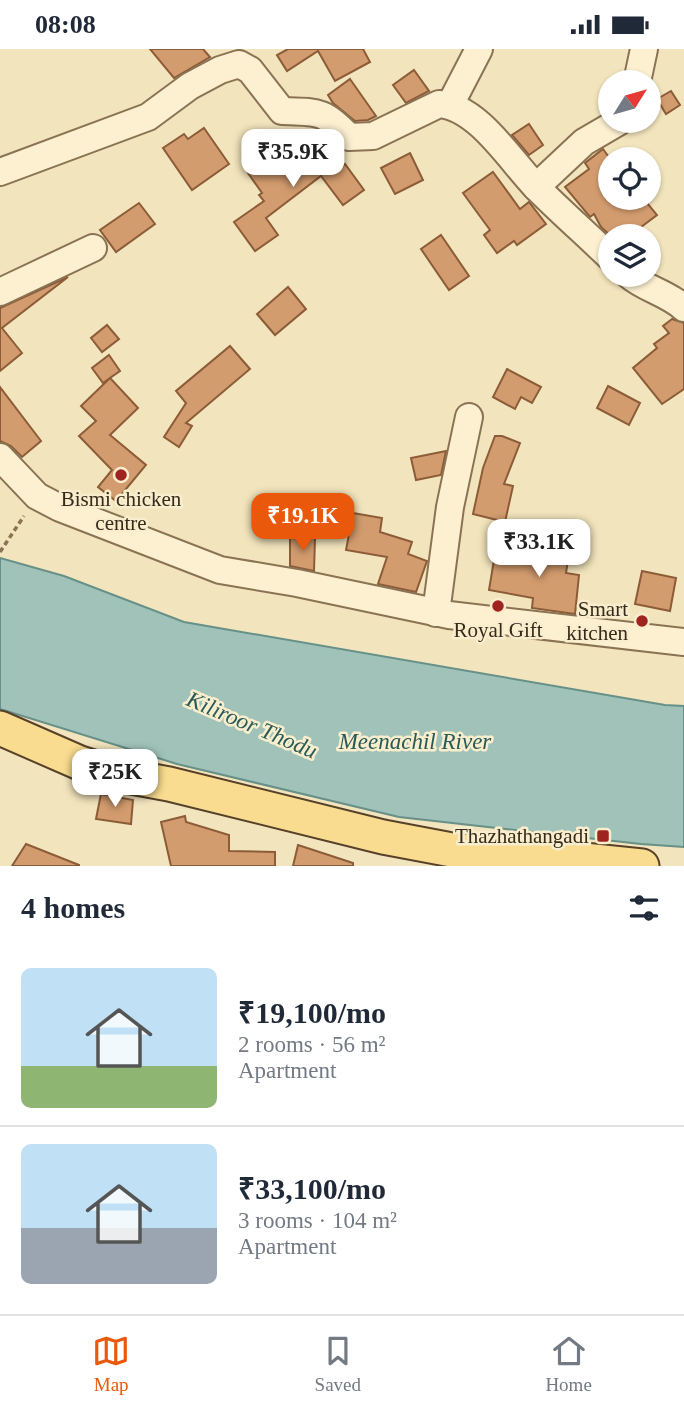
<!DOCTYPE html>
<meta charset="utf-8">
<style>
:root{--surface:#fff;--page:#f6f6f7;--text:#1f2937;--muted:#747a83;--line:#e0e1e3;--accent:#ea580c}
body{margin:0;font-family:"Times New Roman",serif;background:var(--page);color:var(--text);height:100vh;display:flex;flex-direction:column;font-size:26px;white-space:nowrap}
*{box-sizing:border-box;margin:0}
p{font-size:23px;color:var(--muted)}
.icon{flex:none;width:38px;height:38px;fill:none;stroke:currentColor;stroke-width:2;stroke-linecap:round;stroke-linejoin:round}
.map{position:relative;height:817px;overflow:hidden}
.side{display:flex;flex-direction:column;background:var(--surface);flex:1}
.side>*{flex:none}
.needle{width:46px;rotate:53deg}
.controls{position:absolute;left:598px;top:21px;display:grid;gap:14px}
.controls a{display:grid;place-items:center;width:63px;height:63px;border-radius:50%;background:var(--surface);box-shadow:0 2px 5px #0004;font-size:35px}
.price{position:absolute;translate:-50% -60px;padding:0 16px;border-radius:14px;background:#fff;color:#222;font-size:23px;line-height:46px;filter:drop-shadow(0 2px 4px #0008)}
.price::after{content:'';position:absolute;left:50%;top:42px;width:21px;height:16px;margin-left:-10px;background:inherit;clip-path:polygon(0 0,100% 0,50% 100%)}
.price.selected{background:var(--accent);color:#fff}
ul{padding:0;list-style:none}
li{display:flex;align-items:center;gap:21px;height:175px;padding:0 21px}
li+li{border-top:2px solid var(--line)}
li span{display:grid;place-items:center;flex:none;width:196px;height:140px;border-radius:10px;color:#555}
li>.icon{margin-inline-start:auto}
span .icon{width:84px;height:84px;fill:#fffc;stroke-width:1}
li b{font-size:30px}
h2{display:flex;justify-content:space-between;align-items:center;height:84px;padding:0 21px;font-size:30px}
.status{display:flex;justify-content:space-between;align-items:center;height:49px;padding:0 35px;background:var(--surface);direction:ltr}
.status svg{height:19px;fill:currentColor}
.tabs{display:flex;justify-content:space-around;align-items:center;height:98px;border-top:2px solid var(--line);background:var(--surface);font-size:19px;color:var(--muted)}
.tabs a{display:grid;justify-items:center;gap:4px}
.tabs .selected{color:var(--accent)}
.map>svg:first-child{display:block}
.water{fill:#a0c2b9;stroke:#679088;stroke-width:2}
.building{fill:#d39c6e;stroke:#8c5c38;stroke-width:2}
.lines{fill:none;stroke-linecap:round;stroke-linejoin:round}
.minor-casing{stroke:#8a7354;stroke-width:30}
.major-casing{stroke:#574129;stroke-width:37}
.path{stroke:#8a7354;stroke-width:3.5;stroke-dasharray:5 3.5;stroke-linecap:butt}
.minor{stroke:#fcf0d0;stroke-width:26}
.major{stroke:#f9dc8f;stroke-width:33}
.poi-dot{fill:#9f231f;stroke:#f8edcc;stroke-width:2.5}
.labels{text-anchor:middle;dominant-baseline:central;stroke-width:5;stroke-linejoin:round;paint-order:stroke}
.poi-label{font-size:21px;fill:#382a1a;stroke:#f8edcc}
.water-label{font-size:23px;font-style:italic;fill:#285a58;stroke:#f8edcc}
</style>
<div class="status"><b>08:08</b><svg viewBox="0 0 49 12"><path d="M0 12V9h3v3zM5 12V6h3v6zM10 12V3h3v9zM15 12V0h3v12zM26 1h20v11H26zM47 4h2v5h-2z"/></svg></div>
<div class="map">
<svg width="684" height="817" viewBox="0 0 684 817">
<rect width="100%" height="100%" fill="#f2e4bc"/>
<polygon class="water" points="0,509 64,527 184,573 665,656 684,657 684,798 641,795 399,768 177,715 0,660"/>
<g class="building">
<polygon points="150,0 203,0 210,8 174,29"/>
<polygon points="288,0 363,0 370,13 335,32 318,2 287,22 277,6"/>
<polygon points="414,21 429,42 406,54 393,36"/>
<polygon points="350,30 376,67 368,71 355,72 333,54 328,46"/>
<polygon points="671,42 680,56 666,65 657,50"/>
<polygon points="529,75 543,96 529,106 512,86"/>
<polygon points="204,79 229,115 192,141 163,99 184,85 188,90"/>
<polygon points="313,91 338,121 345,115 364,141 343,156 321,127 266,169 278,186 255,202 234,173 264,152 259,146 262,144 248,124 264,112 272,124"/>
<polygon points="603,100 611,111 611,149 643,149 657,166 629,187 611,187 601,178 594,165 590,168 565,138 589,120 585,114"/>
<polygon points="410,104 423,131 395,145 381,119"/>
<polygon points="493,123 520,160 529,153 546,175 517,196 514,192 497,204 484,186 490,181 463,144"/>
<polygon points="139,154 155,175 116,203 100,181"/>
<polygon points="441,186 469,227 449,241 421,200"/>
<polygon points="68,228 2,279 22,304 0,322 0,259"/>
<polygon points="288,238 306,260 275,286 257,265"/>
<polygon points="672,270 684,274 684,340 662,355 633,319 657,299 654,295 669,284 663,277"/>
<polygon points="107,276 119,290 102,303 91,289"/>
<polygon points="230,297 250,320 186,374 192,377 179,398 164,388 186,354 176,342"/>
<polygon points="109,306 120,322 110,329 138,359 110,386 146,416 116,452 98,438 112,421 79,387 96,372 81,357 110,329 103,334 92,319"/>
<polygon points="507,320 541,338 532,354 521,348 515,360 493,348"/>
<polygon points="608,337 640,354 629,376 597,359"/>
<polygon points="0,338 41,392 22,408 11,397 0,392"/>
<polygon points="495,387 502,387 520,394 504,435 513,437 505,473 473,465 483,419"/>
<polygon points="446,402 441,426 416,431 411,409"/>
<polygon points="353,464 382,469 380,483 412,493 408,505 427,512 416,543 378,535 387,508 346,501"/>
<polygon points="290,488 315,489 314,522 290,517"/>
<polygon points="540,493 570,498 566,524 579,526 575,565 532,559 533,549 489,541 495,505 538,512"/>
<polygon points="642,522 676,529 670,562 635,555"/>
<polygon points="101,745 133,751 131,775 96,770"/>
<polygon points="185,767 186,773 229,786 229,802 275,803 275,817 171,817 161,773"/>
<polygon points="26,795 79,816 79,817 12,817"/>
<polygon points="298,796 353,814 353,817 293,817"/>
</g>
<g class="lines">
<g class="minor-casing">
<g id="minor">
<polyline points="637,33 644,0"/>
<polyline points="450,56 479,0"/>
<path d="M0 123 148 68 190 37 220 21 239 15 250 21 282 62C318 63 324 61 349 88L373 87 439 55C478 58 510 111 536 138 560 162 586 185 611 209"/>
<polyline points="536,138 584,93 620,72"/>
<path d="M629 226C645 240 668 244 684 259"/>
<polyline points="0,243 93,199"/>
<polyline points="0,408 37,447 60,459 220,521 297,534 449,566 684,593"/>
<polyline points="436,564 450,458 469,368"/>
</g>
</g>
<g class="major-casing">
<polyline id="major" points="0,679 80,714 115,725 169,735 383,788 457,802 516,804 642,817"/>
</g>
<polyline class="path" points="0,503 24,467"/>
<use href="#minor" class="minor"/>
<use href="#major" class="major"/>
</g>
<g class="poi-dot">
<circle cx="121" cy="426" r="7"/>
<circle cx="498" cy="557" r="7"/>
<circle cx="642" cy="572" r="7"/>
<rect x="596" y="780" width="14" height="14" rx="3.5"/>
</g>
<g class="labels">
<g class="poi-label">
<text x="121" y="450">Bismi chicken<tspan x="121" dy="24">centre</tspan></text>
<text x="628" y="560" text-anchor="end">Smart<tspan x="628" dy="24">kitchen</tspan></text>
<text x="498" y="581">Royal Gift</text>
<text x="589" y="787" text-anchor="end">Thazhathangadi</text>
</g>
<g class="water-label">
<text transform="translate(252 676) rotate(23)">Kiliroor Thodu</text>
<text x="415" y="692">Meenachil River</text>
</g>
</g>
</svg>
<div class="controls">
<a><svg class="needle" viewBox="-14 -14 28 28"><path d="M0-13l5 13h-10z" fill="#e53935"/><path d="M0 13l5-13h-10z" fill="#747a83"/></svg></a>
<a><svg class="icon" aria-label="locate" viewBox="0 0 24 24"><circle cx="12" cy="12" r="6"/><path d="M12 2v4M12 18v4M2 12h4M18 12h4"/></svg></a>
<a><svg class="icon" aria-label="layers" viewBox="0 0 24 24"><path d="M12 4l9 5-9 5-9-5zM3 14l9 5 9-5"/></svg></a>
</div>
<b class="price" style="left:293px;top:140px">₹35.9K</b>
<b class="price selected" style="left:303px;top:504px">₹19.1K</b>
<b class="price" style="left:539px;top:530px">₹33.1K</b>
<b class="price" style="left:115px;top:760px">₹25K</b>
</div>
<section class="side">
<h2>4 homes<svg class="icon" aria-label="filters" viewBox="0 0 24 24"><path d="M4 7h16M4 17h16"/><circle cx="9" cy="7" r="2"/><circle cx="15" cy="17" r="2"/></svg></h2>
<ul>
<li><span style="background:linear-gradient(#bfe0f5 70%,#8fb573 0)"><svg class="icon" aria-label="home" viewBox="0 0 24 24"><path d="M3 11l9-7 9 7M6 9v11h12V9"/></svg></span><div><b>₹19,100/mo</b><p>2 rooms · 56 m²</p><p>Apartment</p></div></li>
<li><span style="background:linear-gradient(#bfe0f5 60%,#9aa5b1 0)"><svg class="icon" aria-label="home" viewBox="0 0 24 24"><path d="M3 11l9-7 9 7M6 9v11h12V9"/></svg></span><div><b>₹33,100/mo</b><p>3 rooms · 104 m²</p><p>Apartment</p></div></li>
</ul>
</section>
<nav class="tabs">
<a class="selected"><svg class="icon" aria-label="map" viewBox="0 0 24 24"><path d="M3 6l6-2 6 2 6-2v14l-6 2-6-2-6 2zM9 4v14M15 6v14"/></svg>Map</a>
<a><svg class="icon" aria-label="saved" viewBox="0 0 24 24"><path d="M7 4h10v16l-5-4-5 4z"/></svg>Saved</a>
<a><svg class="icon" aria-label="home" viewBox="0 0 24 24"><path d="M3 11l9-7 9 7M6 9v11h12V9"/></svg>Home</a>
</nav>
